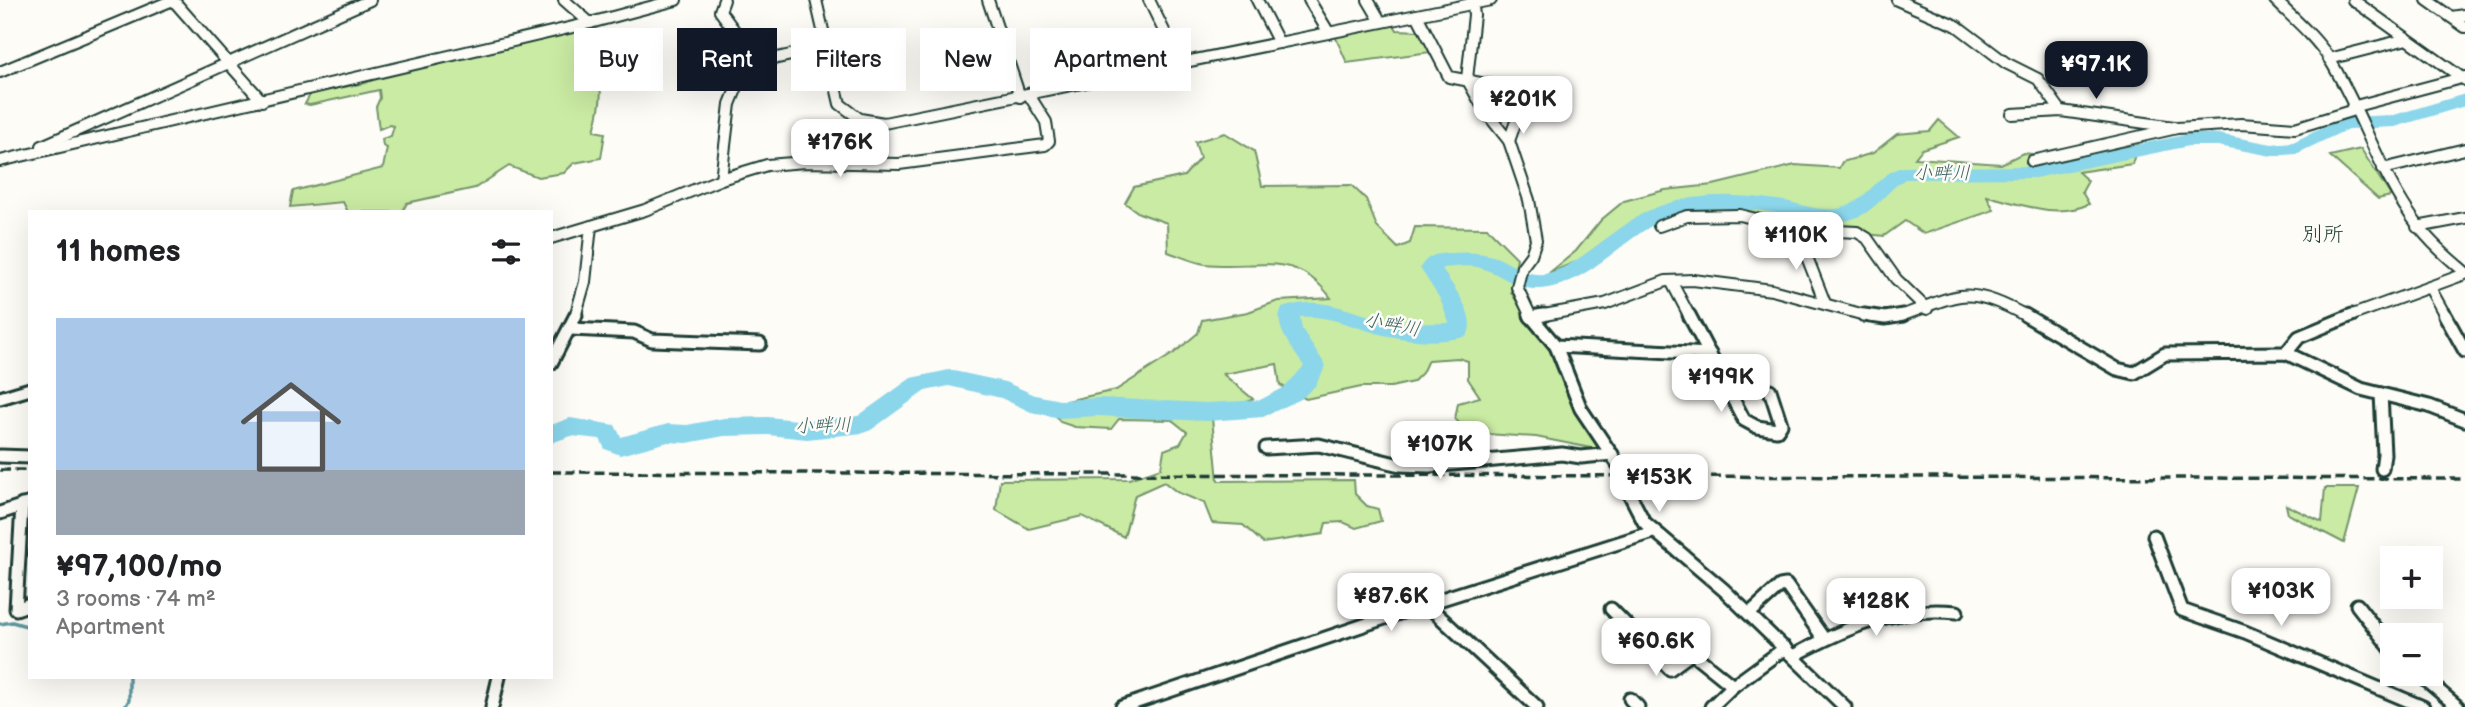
<!DOCTYPE html>
<meta charset="utf-8">
<style>
:root{--surface:#fff;--page:#f6f6f6;--text:#202124;--muted:#757577;--accent:#111827}
body{margin:0;font-family:"Balsamiq Sans","Klee One",sans-serif;background:var(--page);color:var(--text);height:100vh;display:flex;flex-direction:column;font-size:26px;white-space:nowrap}
*{box-sizing:border-box;margin:0}
p{font-size:23px;color:var(--muted)}
.icon{flex:none;width:38px;height:38px;fill:none;stroke:currentColor;stroke-width:2;stroke-linecap:round;stroke-linejoin:round}
.map{position:relative;flex:1;overflow:hidden}
.drawer{position:absolute;left:28px;top:210px;width:525px;height:469px;display:flex;flex-direction:column;background:var(--surface);border-radius:0px;box-shadow:0 7px 28px #0002}
.drawer>*{flex:none}
.guide{position:absolute;left:574px;top:28px;width:665px;height:63px;display:flex;gap:14px}
.tools{position:absolute;left:2380px;top:546px;display:grid;gap:14px}
.tools a{display:grid;place-items:center;width:63px;height:63px;border-radius:0px;background:var(--surface);box-shadow:0 7px 28px #0002;font-size:35px}
.price{position:absolute;translate:-50% -60px;padding:0 16px;border-radius:14px;background:#fff;color:#222;font-size:23px;line-height:46px;filter:drop-shadow(0 2px 4px #0008)}
.price::after{content:'';position:absolute;left:50%;top:42px;width:21px;height:16px;margin-left:-10px;background:inherit;clip-path:polygon(0 0,100% 0,50% 100%)}
.price.current{background:var(--accent);color:#fff}
ul{padding:0;list-style:none}
li{display:grid;align-content:center;gap:14px;height:371px;padding:0 28px}
li span{display:grid;place-items:center;height:217px;border-radius:0px;color:#555}
li>.icon{margin-inline-start:auto}
span .icon{width:126px;height:126px;fill:#fffc;stroke-width:1}
li b{font-size:30px}
h2{display:flex;justify-content:space-between;align-items:center;height:84px;padding:0 28px;font-size:30px}
.pill{padding:0 24px;border-radius:0px;background:var(--surface);box-shadow:0 7px 28px #0002;font-size:24px;line-height:63px}
.pill.current{background:var(--accent);color:#fff}
.map>svg:first-child{display:block}
.green{fill:#caeba3;stroke:#74946c;stroke-width:2}
.lines{fill:none;stroke-linecap:round;stroke-linejoin:round}
.stream{stroke:#6099a2;stroke-width:3.5}
.river{fill:#8bd6eb;fill-rule:evenodd}
.minor-far1-casing{stroke:#1f3d34;stroke-width:14}
.minor-casing{stroke:#1f3d34;stroke-width:17}
.minor-far1{stroke:#fdfcf7;stroke-width:10}
.minor{stroke:#fdfcf7;stroke-width:11}
.rail{stroke:#1f3d34;stroke-width:3.5;stroke-dasharray:10 4.5;stroke-linecap:butt}
.labels{text-anchor:middle;dominant-baseline:central;stroke-width:5;stroke-linejoin:round;paint-order:stroke}
.water-label{font-size:19px;font-style:italic;fill:#3a6362;stroke:#fdfcf7}
.quarter-label{font-size:21px;fill:#1f3d34;stroke:#fdfcf7}
</style>
<div class="map">
<svg width="2465" height="707" viewBox="0 0 2465 707">
<rect width="100%" height="100%" fill="#fdfcf7"/>
<filter id="ink" filterUnits="userSpaceOnUse"><feTurbulence type="fractalNoise" baseFrequency=".0143" numOctaves="2"/><feDisplacementMap in="SourceGraphic" scale="14" xChannelSelector="R" yChannelSelector="G"/><feConvolveMatrix kernelMatrix="1 2 1 2 8 2 1 2 1" color-interpolation-filters="sRGB"/></filter>
<g filter="url(#ink)">
<g class="green">
<polygon points="1394,25 1397,30 1421,31 1431,52 1347,63 1335,36"/>
<path d="M595 27C601 40 595 53 593 66 591 75 599 79 600 86 603 98 597 120 594 131L605 133 601 158 574 163 564 173 538 177 509 166 475 188 407 203 402 212H348L343 202 290 207 293 191 383 168 387 148 383 146 382 139 391 136 394 126 389 125 379 129 376 107 380 98 379 90 310 105 305 104 311 93 365 83 387 74Z"/>
<path d="M1939 120 1959 137 1922 149 1915 158 2001 164 2023 153 2070 158 2138 145 2132 164 2078 172 2088 181 2082 192 2089 204C2056 219 2021 204 1987 196L1994 210 1924 234 1905 221 1884 236 1796 226 1740 210 1681 212 1608 239 1578 261 1549 273 1576 251 1601 220 1624 201 1665 190 1713 185 1795 165 1839 168 1842 162 1873 153 1897 134 1930 131Z"/>
<path d="M1225 133 1254 151 1262 186 1351 185 1366 199 1377 227 1398 248 1410 243 1415 227 1487 228 1517 258 1511 292 1527 319 1554 349 1577 411 1601 450 1536 437 1470 433 1455 419 1458 403 1480 397 1468 379V361L1458 358 1428 360 1422 373 1413 382 1391 387H1361L1306 399 1280 385 1277 364 1223 374 1253 399 1212 418 1218 481 1354 480 1355 494 1367 506 1378 509 1381 521 1356 528 1343 522 1326 523 1323 534 1263 543 1243 525 1212 523 1204 503 1177 492 1164 482 1135 495 1124 537 1082 516 1029 529 996 510 1000 480 1129 479 1161 468 1164 450 1180 444 1187 432 1172 420 1119 419 1111 429 1075 427 1060 422 1055 414 1062 402 1116 390 1174 353 1198 333 1202 320 1248 312 1278 301 1331 298C1294 248 1257 270 1205 264 1192 262 1180 256 1168 252L1167 223 1139 213 1125 203 1134 187 1184 176 1200 158 1195 142Z"/>
<polygon points="2361,149 2391,196 2378,199 2330,156"/>
<polygon points="2325,488 2359,488 2344,543 2288,514 2286,505 2322,522"/>
</g>
<g class="lines">
<g class="stream">
<polyline points="0,624 12,622 30,627"/>
<polyline points="125,707 129,700 129,677"/>
</g>
<path class="river" d="M2465 94V106L2395 127 2348 129 2296 154 2272 156 2218 146H2189L2035 178 1905 179C1887 190 1876 211 1855 218 1830 228 1808 219 1783 214 1748 208 1706 204 1672 216 1627 232 1587 288 1538 289 1518 290 1502 275 1484 269 1471 264 1455 267 1442 268 1450 285 1479 314 1467 336 1438 345 1399 340 1369 331 1346 324 1325 315 1300 317L1302 329 1326 366 1315 386 1301 399 1263 417 1207 421 1098 416 1060 418 1031 412 1001 398 949 386 925 391 871 430 863 433 807 439 768 435 724 436 687 443 668 442 620 455 605 449 600 439 571 436 551 443V425L570 418 615 425 621 437 668 424 687 425 724 418 768 417 807 421 858 416 911 378 949 370 1005 382 1035 395 1060 400 1098 398 1207 403 1260 400 1285 387 1304 366C1294 351 1272 326 1282 308 1321 295 1341 309 1378 318 1401 323 1425 324 1449 323L1440 299 1420 268C1428 254 1437 254 1451 253 1466 252 1479 252 1493 256 1510 262 1525 276 1543 274 1579 269 1619 221 1657 207 1697 192 1742 194 1784 201 1801 204 1818 211 1836 209 1864 206 1876 174 1902 167L2035 166 2189 134H2218L2272 144 2293 142 2345 117 2394 115Z"/>
<g class="minor-far1-casing">
<g id="minor-far1">
<polyline points="173,0 262,101"/>
<polyline points="564,0 590,23"/>
<polyline points="816,0 840,104 860,119 884,123 1491,0"/>
<polyline points="988,0 1020,97"/>
<polyline points="1149,0 1180,64"/>
<polyline points="1257,0 1279,43"/>
<polyline points="1309,0 1329,33"/>
<polyline points="1368,0 1381,22"/>
<polyline points="1472,0 1474,15 1467,79 1485,111 1509,141 1529,200 1536,240 1531,255 1522,267 1517,287 1531,317"/>
<polyline points="1897,0 1957,26 2006,63 2038,79 2061,111"/>
<path d="M2275 0C2294 19 2316 37 2330 60 2363 114 2380 176 2419 227 2432 244 2448 258 2465 272"/>
<polyline points="2353,0 2465,80"/>
<polyline points="2427,0 2465,27"/>
<polyline points="1417,15 1449,77 1507,88 1527,113 1515,124 1509,141"/>
<polyline points="2451,17 2465,15"/>
<polyline points="2329,59 2407,39"/>
<polyline points="746,65 827,47"/>
<polyline points="0,72 173,0"/>
<polyline points="2352,107 2465,77"/>
<polyline points="2012,114 2061,111 2174,127"/>
<polyline points="42,146 370,0"/>
<polyline points="0,161 590,23 676,0"/>
<polyline points="2032,161 2177,128 2241,124 2295,128 2354,110"/>
<polyline points="2383,169 2465,149"/>
<polyline points="721,179 730,104 746,65 739,37 720,11 724,0"/>
<polyline points="1659,226 1687,216 1740,215 1796,229 1857,232 1867,238 1896,279 1927,309"/>
<polyline points="2417,227 2465,218"/>
<polyline points="1796,229 1825,303"/>
<polyline points="551,238 645,210 721,179 767,165 805,162 899,164 1045,145 1049,141 1046,122 1029,95"/>
<polyline points="1671,281 1690,317"/>
<polyline points="2430,288 2446,317"/>
<polyline points="575,317 585,282 591,226"/>
<polyline points="1533,317 1605,304 1666,281 1693,280 1772,290 1872,317"/>
<path d="M1896 317C1917 312 1938 299 1960 296 1983 293 2008 306 2028 317"/>
<polyline points="2347,317 2465,274"/>
</g>
</g>
<g class="minor-casing">
<g id="minor">
<polyline points="1530,315 1556,346 1581,409 1622,470 1628,491 1644,522 1724,590 1845,707"/>
<polyline points="1689,315 1744,420 1757,427 1777,430 1781,424 1770,390"/>
<polyline points="1864,315 1885,318 1903,315"/>
<polyline points="2025,315 2117,369 2134,373 2165,354 2286,353 2361,389 2429,406 2465,420"/>
<polyline points="2445,315 2465,351"/>
<polyline points="1531,317 1544,315"/>
<polyline points="571,329 634,332 652,340 760,344"/>
<polyline points="1556,346 1710,354"/>
<polyline points="2286,353 2299,337 2352,315"/>
<polyline points="551,363 576,315"/>
<polyline points="2381,394 2384,454 2382,469"/>
<polyline points="0,398 30,389"/>
<polyline points="1266,448 1319,445 1400,465 1430,466 1562,454 1581,457 1612,454"/>
<polyline points="0,456 30,457"/>
<polyline points="22,505 16,609 30,604"/>
<polyline points="0,513 30,503"/>
<polyline points="2154,536 2182,610 2245,632 2423,707"/>
<polyline points="1426,604 1537,707"/>
<polyline points="2357,605 2392,650"/>
<polyline points="1611,609 1670,669 1692,653 1733,686"/>
<polyline points="1749,614 1780,586 1786,585 1824,639"/>
<path d="M1793 656C1847 627 1894 606 1957 612"/>
<polyline points="2419,674 2458,707"/>
<polyline points="1630,699 1638,707"/>
<polyline points="492,707 499,677"/>
<polyline points="1122,707 1426,604 1653,532"/>
<polyline points="1711,707 1733,686 1785,648"/>
</g>
</g>
<use href="#minor-far1" class="minor-far1"/>
<use href="#minor" class="minor"/>
<g class="rail">
<polyline points="0,470 30,470"/>
<polyline points="551,472 2465,479"/>
</g>
</g>
</g>
<g class="labels">
<g class="water-label">
<text x="1942" y="173">小畔川</text>
<text transform="translate(1392 325) rotate(11)">小畔川</text>
<text transform="translate(823 426) rotate(-2)">小畔川</text>
</g>
<g class="quarter-label">
<text x="2323" y="234">別所</text>
</g>
</g>
</svg>
<div class="tools">
<a>+</a>
<a>−</a>
</div>
<b class="price current" style="left:2096px;top:101px">¥97.1K</b>
<b class="price" style="left:1523px;top:136px">¥201K</b>
<b class="price" style="left:840px;top:179px">¥176K</b>
<b class="price" style="left:1796px;top:272px">¥110K</b>
<b class="price" style="left:1721px;top:414px">¥199K</b>
<b class="price" style="left:1440px;top:481px">¥107K</b>
<b class="price" style="left:1659px;top:514px">¥153K</b>
<b class="price" style="left:2281px;top:628px">¥103K</b>
<b class="price" style="left:1391px;top:633px">¥87.6K</b>
<b class="price" style="left:1876px;top:638px">¥128K</b>
<b class="price" style="left:1656px;top:678px">¥60.6K</b>
<div class="guide">
<a class="pill">Buy</a>
<a class="pill current">Rent</a>
<a class="pill">Filters</a>
<a class="pill">New</a>
<a class="pill">Apartment</a>
</div>
<section class="drawer">
<h2>11 homes<svg class="icon" aria-label="filters" viewBox="0 0 24 24"><path d="M4 7h16M4 17h16"/><circle cx="9" cy="7" r="2"/><circle cx="15" cy="17" r="2"/></svg></h2>
<ul>
<li><span style="background:linear-gradient(#a9c7e8 70%,#9aa5b1 0)"><svg class="icon" aria-label="home" viewBox="0 0 24 24"><path d="M3 11l9-7 9 7M6 9v11h12V9"/></svg></span><div><b>¥97,100/mo</b><p>3 rooms · 74 m²</p><p>Apartment</p></div></li>
</ul>
</section>
</div>
